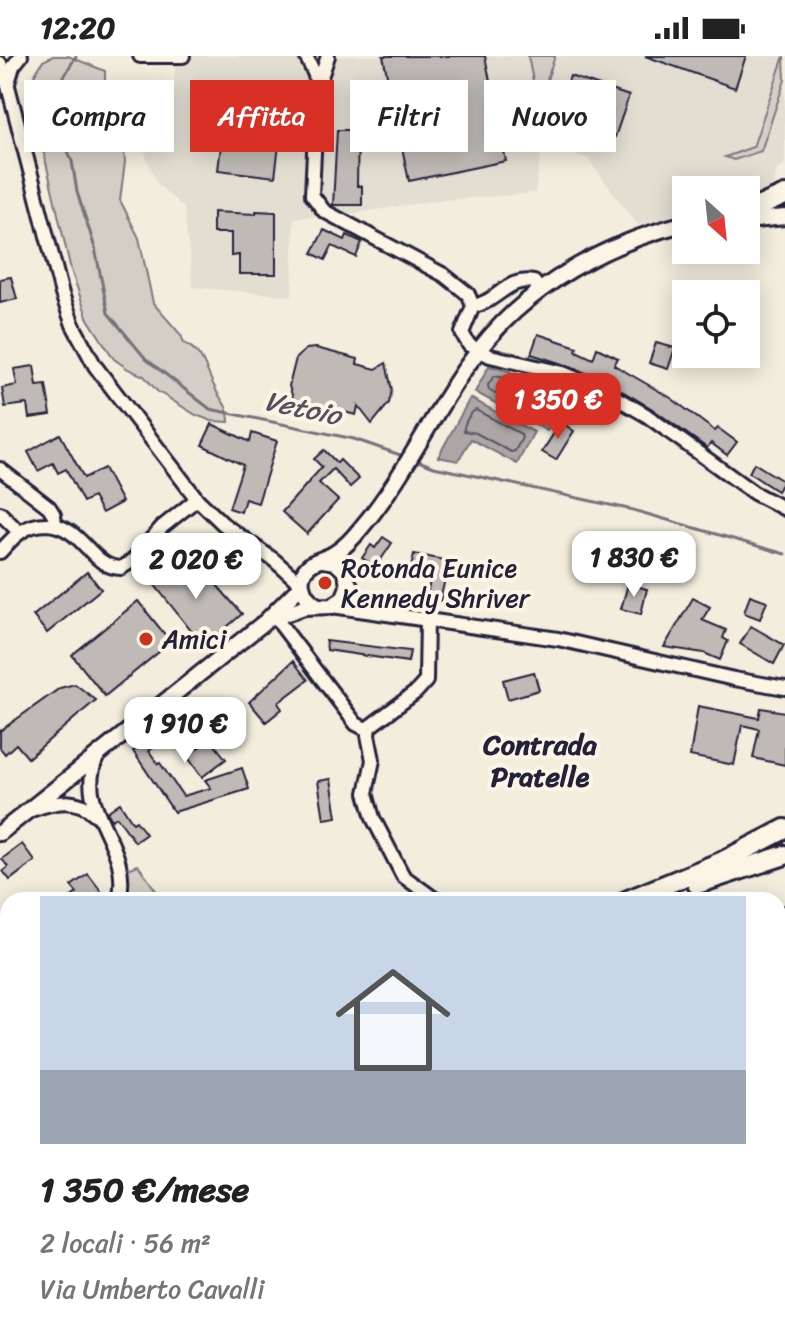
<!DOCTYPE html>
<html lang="it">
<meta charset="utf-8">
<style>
:root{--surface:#fff;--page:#f6f6f6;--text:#222;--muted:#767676;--line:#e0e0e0;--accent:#d93025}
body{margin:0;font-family:Sriracha,sans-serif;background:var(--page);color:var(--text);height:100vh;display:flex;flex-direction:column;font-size:30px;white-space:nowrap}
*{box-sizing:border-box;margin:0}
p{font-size:26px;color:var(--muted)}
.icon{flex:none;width:44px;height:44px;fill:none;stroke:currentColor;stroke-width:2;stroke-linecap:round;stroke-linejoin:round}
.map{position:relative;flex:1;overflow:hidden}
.panel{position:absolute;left:0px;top:836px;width:786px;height:440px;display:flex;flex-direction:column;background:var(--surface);border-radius:24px 24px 0 0;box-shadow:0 4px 20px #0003}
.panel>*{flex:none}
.banner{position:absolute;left:24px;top:24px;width:738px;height:72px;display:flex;gap:16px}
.needle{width:52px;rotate:153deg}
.tools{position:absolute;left:672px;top:120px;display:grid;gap:16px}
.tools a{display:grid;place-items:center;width:88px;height:88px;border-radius:0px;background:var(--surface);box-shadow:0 4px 20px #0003;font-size:40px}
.price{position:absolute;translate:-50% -68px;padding:0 18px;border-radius:16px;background:#fff;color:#222;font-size:26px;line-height:52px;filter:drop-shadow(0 2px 4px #0008)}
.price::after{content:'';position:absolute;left:50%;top:48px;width:24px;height:18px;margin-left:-12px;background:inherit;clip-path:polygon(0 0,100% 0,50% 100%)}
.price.selected{background:var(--accent);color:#fff}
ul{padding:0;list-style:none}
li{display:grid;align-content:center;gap:16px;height:424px;padding:0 40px}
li+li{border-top:2px solid var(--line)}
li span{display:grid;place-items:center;height:248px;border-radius:0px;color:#555}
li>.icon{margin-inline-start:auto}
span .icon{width:144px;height:144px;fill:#fffc;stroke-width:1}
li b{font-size:34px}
.chip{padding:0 28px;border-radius:0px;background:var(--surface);box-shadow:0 4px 20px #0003;font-size:28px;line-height:72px}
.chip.selected{background:var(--accent);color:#fff}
.status{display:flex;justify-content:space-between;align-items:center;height:56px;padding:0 40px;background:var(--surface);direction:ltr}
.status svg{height:22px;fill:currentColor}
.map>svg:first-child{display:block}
.built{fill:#e3ded2}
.green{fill:#d4cfc6;stroke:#7b7880;stroke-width:2}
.water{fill:#aca7a6;stroke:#75727b;stroke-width:2}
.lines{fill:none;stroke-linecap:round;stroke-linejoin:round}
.shore{stroke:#595766;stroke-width:2}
.stream{stroke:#75727b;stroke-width:3}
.building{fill:#bfbab6;stroke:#22223b;stroke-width:2}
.minor-casing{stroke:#22223b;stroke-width:18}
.major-casing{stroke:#22223b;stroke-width:20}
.highway-casing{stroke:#22223b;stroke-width:24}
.minor{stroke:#fcf5e5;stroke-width:12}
.major{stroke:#fcf5e5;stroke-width:14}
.highway{stroke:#fcf5e5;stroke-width:18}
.poi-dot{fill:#c8321e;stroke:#fcf5e5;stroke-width:3}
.labels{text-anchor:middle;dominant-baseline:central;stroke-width:8;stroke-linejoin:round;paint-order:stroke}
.poi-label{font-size:26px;fill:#22223b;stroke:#fcf5e5;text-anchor:start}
.water-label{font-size:28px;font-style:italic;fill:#525160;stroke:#fcf5e5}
.neighbourhood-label{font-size:28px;font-weight:bold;fill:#22223b;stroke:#fcf5e5}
</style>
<div class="status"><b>12:20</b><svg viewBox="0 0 49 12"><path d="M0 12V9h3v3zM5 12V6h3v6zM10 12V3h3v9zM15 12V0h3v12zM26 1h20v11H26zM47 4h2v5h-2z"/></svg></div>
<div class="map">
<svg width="785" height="1276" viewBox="0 0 785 1276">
<rect width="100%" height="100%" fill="#f3edde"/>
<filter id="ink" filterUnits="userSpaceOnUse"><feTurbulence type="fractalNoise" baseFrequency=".0125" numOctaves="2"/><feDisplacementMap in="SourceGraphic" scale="16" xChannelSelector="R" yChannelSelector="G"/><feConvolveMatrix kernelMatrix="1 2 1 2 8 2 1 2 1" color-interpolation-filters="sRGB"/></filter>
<g filter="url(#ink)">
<polygon class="built" points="176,0 785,0 785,108 777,113 773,137 746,143 746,134 686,134 686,157 638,169 588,103 543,87 535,137 432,145 350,158 294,162 292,240 193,231 184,152 159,130 144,97 170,84"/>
<g class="green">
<path d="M53 0H68L105 15V32L80 59 88 60 101 49 108 53 122 72 125 106 120 144 139 182 153 247 181 279 184 287C203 296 205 312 214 330 221 347 228 346 229 366L212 365 196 359 157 335 144 320 128 313 114 303 88 263 71 214 40 81 34 20 43 5Z"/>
<polygon points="528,0 555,0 538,50"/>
<polygon points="784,0 785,24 761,95 734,104 725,101 753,91"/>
<polygon points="138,809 161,842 158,844 126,844 128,813"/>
</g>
<g class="water">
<polygon points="489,310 509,315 564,345 547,375 475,336"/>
<polygon points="470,342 534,376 517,408 471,383 458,405 438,401"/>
</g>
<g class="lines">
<g class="shore">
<polygon points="494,320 506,322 550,346 551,351 546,361 541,362 489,334 488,329"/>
<path d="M476 354 521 378 522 382 515 395 511 396 476 377 464 375C463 369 470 356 476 354Z"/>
</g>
<g class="stream">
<polyline points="76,0 59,29 52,56 72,105 77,136 95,192 108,257 146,303 210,353 354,383 406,401"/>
<polyline points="413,403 434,411 633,454 785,498"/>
</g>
</g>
<g class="building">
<polygon points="383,0 485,0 506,105 409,125"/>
<polygon points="645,0 746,0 735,32"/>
<polygon points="570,20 629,40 615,81 556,61"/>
<polygon points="226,50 283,57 275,121 218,114"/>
<polygon points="337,74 358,74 357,130 362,130 362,149 333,149"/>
<polygon points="256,155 276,156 276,218 239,218 239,199 231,200 231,177 213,177 213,156 256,158"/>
<polygon points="324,174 345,184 347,179 362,186 356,201 332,190 325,204 312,197"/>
<polygon points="11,221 17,243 0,247 0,223"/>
<polygon points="538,278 577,291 576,295 593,303 597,292 618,302 614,309 671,342 715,375 718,372 737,386 727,399 711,387 707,392 651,352 603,324 566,309 531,298"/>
<polygon points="656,287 675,292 668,313 649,307"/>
<polygon points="316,292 358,303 357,308 376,313 386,307 392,334 389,347 372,368 358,350 356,359 344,356 343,359 301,348 293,342 289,330 296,302 306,293"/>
<polygon points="34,310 37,330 46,329 51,359 29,362 27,348 5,351 2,332 17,329 14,313"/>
<polygon points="561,366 574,375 556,404 542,396"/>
<polygon points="212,368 250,386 252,377 277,385 258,447 245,443 241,456 229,452 243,409 202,389"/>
<polygon points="60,378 84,422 104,412 122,446 102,457 93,441 83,446 66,413 58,417 53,407 38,415 28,396"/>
<polygon points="324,394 337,407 340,404 359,423 350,431 333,413 319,427 338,444 307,478 282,456 322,411 314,403"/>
<polygon points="754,407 783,425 777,435 749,417"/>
<polygon points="383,481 392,487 376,511 362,502 371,489 375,492"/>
<polygon points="414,498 449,505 440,545 426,542 431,521 410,516"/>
<polygon points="176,501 199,528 209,520 242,558 204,591 150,523"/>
<polygon points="87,516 101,533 47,577 33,560"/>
<polygon points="628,528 647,533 641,558 621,553"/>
<polygon points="750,539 767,545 760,563 744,557"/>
<polygon points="693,542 710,551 702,564 726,574 723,582 728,585 720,604 704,597 664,591"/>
<polygon points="138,545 171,586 105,640 72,599"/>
<polygon points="751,570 784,589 774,608 740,588"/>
<polygon points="326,585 410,595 408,606 327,594"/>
<polygon points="293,605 308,624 278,647 282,653 266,666 249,646"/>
<polygon points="534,616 539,634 508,643 503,624"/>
<polygon points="75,628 96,644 28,702 16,688 5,698 0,692 0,675 60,632"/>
<polygon points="188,645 202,662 177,683 172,677 149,695 158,708 160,707 183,740 211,732 205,724 242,712 249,733 174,756 133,695 152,682 148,678"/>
<polygon points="698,650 759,662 761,652 785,656 785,709 753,702 759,673 742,669 734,709 690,700"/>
<polygon points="210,683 226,703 202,721 187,700"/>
<polygon points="331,723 337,761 324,763 318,725"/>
<polygon points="120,747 133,767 136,765 146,778 135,786 117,761 112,764 107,756"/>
<polygon points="22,788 35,805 10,824 3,815 8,811 2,803"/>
<polygon points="88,818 104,839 97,844 67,844 77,837 71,830"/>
</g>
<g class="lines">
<g class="minor-casing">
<g id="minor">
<polyline points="140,0 183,0"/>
<polyline points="306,0 315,19 317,33 312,139 324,155 444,219 468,238 473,250 462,277 469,289 490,300 563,317 599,332 646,359 754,437 785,453"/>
<polyline points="0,7 8,30 62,238 73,269 95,310 197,443 223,468 274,504 301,528"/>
<polyline points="8,27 13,10 21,0"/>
<polyline points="318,30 328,0"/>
<path d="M473 250C496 247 508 220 534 226L540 234"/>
<polyline points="0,413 49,451 54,459 55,469"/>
<polyline points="0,457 19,476"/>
<path d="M0 496C14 480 25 468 47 468 83 470 91 512 121 512L132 505 162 471 197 443"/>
<polyline points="348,524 356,539 373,553"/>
<polyline points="332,550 558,583 734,623 785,632"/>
<polyline points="427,562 426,625 416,636 369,671 368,679 373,704 366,737 373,762 403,820 436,844"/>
<polyline points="281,569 356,668 368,674"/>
<path d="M98 699C71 754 134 787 119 844"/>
<path d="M31 754C54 746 76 740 96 759"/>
<polyline points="0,959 8,952"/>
<polyline points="778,1233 785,1240"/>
<polyline points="778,1263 785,1255"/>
<polyline points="758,1276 759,1268"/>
<polyline points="767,1276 774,1268"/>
</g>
</g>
<g class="major-casing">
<g id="major">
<polyline points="746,165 785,161"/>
<path d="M318 550C301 541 294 518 313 507 320 503 328 502 335 497 345 491 354 481 361 472 419 404 448 315 515 255 564 211 623 183 686 167"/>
<polyline points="274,562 304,551 332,550 343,543 348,531 346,516 335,506 323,504"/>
<polyline points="0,777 266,565 301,530"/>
<polyline points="0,1167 8,1183"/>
<polyline points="40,1268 42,1276"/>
</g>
</g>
<g class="highway-casing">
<g id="highway">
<polyline points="746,156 785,139"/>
<polyline points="697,828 785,799"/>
<polyline points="628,844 723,805 785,773"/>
<polyline points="778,860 785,861"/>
<polyline points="0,1101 8,1100"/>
</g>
</g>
<use href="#minor" class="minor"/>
<use href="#major" class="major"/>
<use href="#highway" class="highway"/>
</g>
</g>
<g class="poi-dot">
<circle cx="325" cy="527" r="8"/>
<circle cx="146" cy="583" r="8"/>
</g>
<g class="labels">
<g class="poi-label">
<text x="341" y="512">Rotonda Eunice<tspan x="341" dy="30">Kennedy Shriver</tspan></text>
<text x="162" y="583">Amici</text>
</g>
<g class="water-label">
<text transform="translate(303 352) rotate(12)">Vetoio</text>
</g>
<g class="neighbourhood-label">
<text x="540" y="688">Contrada<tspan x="540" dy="32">Pratelle</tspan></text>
</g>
</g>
</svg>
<div class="tools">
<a><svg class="needle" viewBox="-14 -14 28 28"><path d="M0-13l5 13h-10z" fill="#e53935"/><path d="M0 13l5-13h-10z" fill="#767676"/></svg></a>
<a><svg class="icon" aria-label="locate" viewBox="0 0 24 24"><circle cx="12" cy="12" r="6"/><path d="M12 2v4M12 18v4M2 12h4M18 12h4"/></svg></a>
</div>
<b class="price selected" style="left:558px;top:385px">1 350 €</b>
<b class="price" style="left:634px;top:543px">1 830 €</b>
<b class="price" style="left:196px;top:545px">2 020 €</b>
<b class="price" style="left:185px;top:709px">1 910 €</b>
<div class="banner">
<a class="chip">Compra</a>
<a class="chip selected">Affitta</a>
<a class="chip">Filtri</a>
<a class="chip">Nuovo</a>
</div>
<section class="panel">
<ul>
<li><span style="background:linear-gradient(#c9d6e8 70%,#9aa5b1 0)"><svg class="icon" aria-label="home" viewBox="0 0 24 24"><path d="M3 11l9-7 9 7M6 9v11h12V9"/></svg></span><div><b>1 350 €/mese</b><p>2 locali · 56 m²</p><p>Via Umberto Cavalli</p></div></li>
</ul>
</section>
</div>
